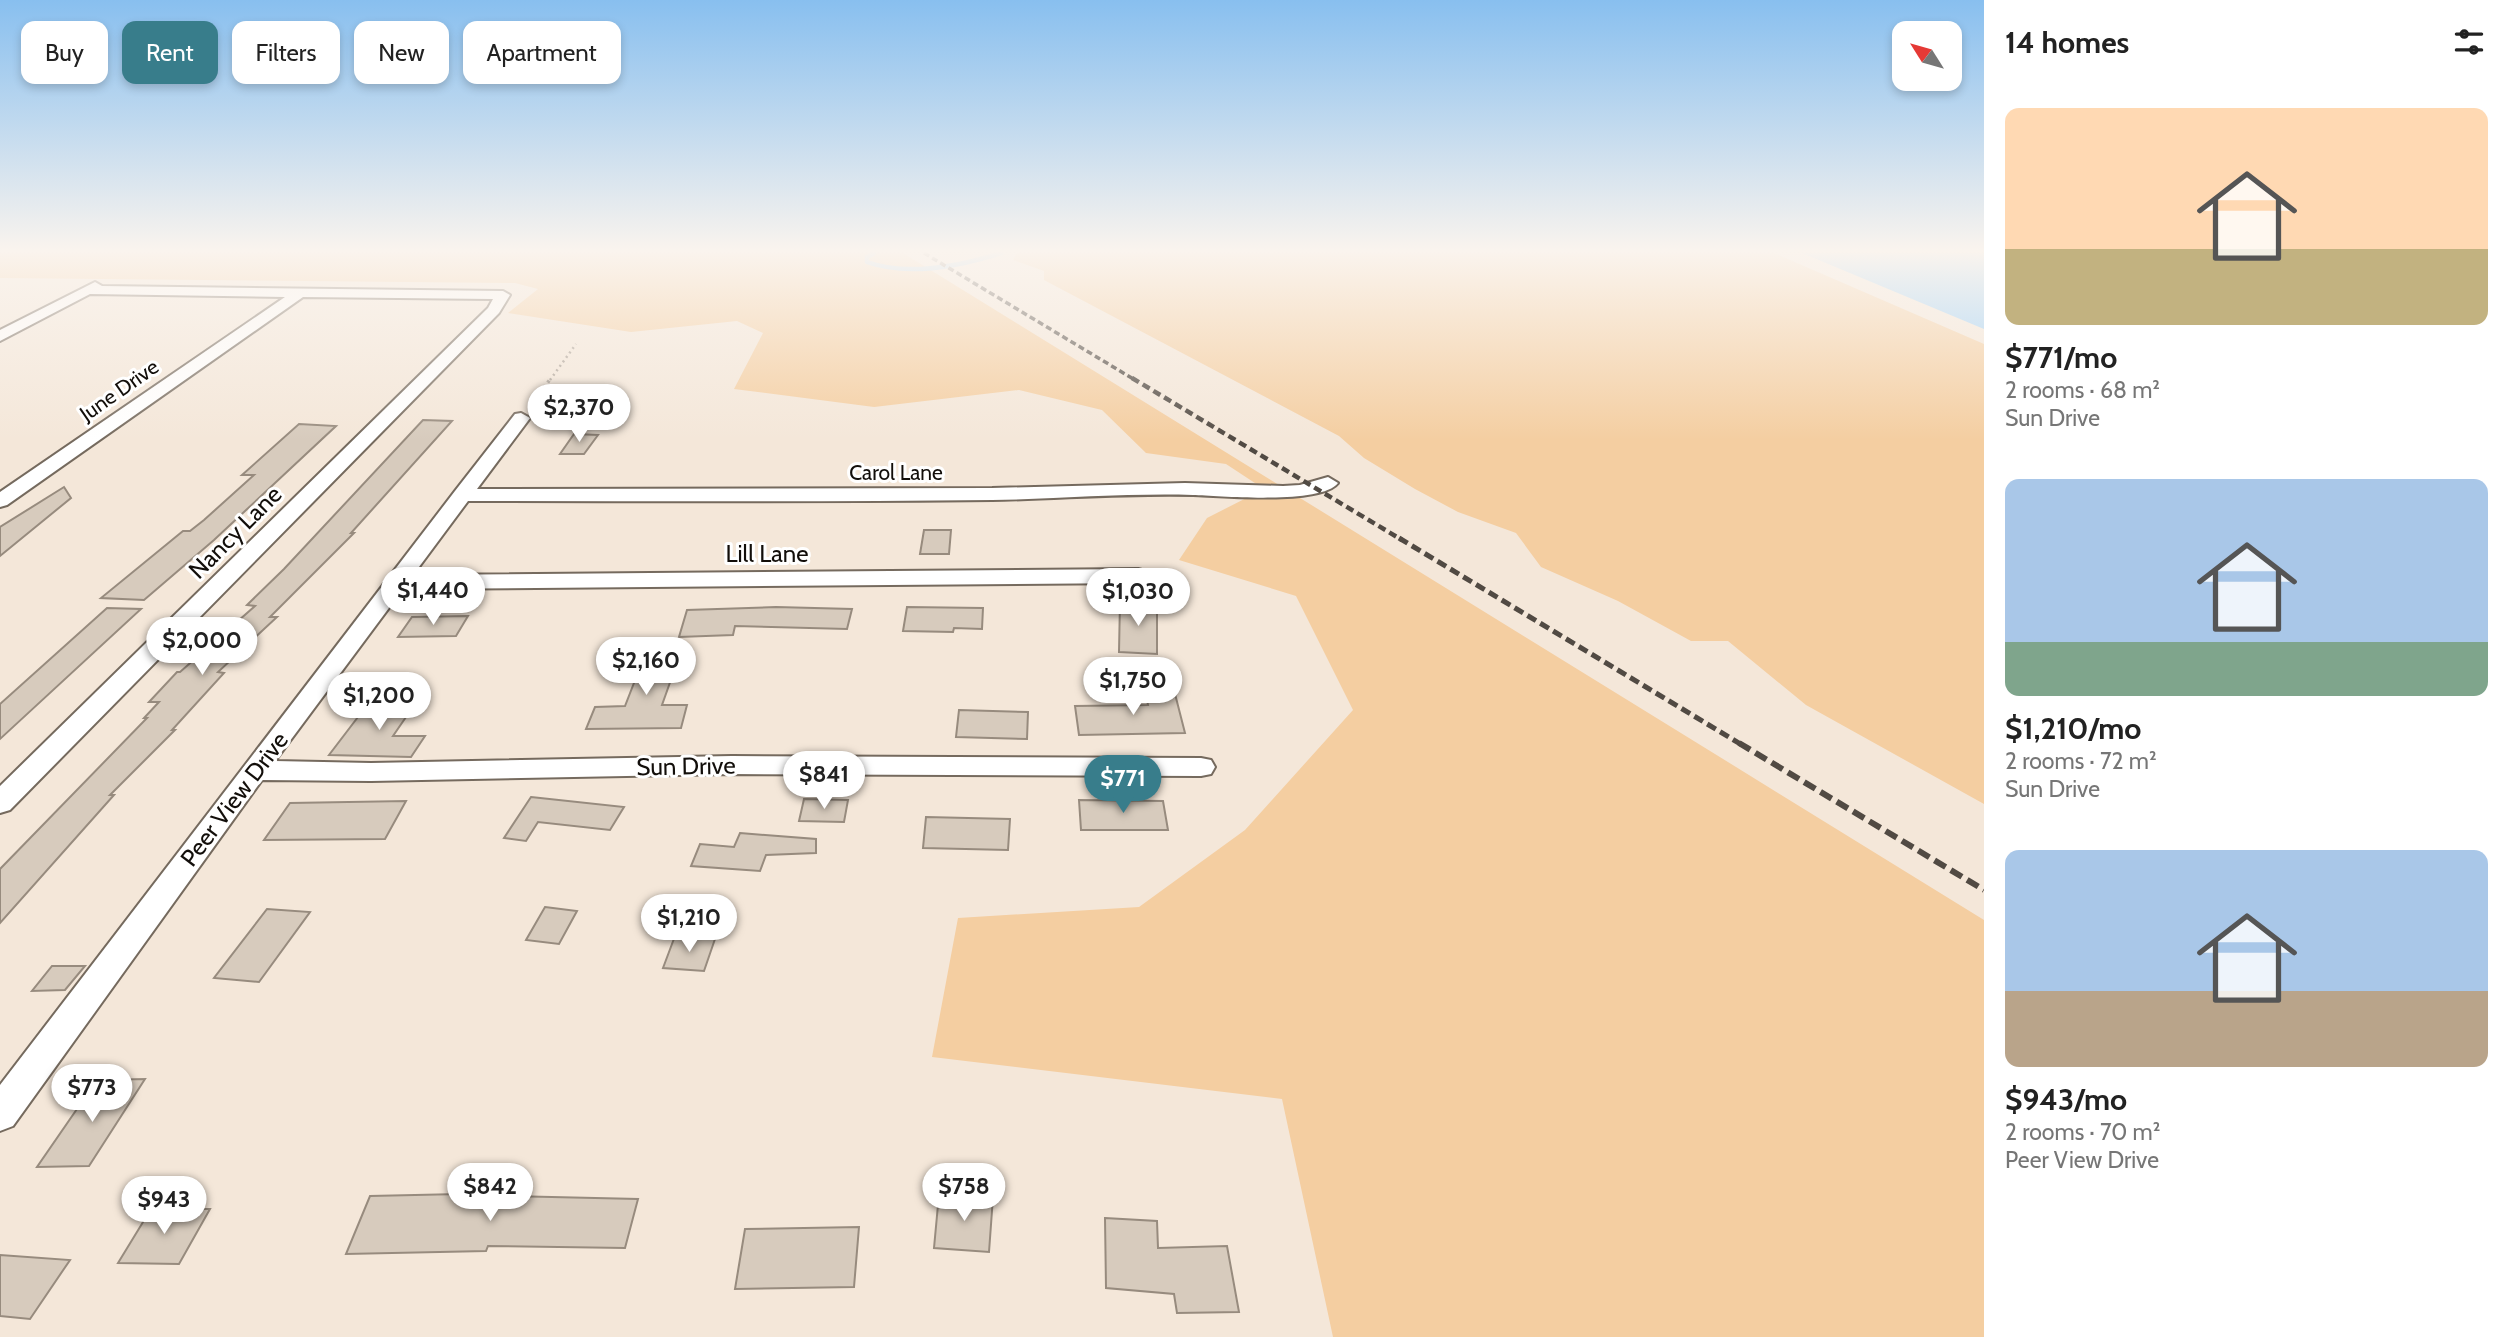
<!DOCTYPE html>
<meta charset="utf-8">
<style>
:root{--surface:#fff;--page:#f2f2f2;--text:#222;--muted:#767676;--accent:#387d8b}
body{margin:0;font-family:Cabin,sans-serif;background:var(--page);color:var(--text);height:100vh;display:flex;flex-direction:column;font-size:26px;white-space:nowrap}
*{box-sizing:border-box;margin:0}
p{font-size:23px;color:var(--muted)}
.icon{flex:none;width:38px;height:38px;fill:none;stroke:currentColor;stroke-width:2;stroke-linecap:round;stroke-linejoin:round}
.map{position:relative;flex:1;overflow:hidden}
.side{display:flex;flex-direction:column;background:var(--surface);width:525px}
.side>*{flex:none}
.top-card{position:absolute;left:21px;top:21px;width:665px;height:63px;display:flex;gap:14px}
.needle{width:46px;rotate:307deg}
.fabs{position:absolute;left:1892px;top:21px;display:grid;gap:14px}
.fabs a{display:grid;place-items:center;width:70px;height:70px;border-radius:14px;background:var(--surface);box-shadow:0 4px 10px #0003;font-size:35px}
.price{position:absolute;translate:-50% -60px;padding:0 16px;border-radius:24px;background:#fff;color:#222;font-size:23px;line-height:46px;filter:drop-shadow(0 2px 4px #0008)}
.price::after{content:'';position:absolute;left:50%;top:42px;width:21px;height:16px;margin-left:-10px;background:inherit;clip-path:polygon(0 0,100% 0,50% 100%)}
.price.on{background:var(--accent);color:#fff}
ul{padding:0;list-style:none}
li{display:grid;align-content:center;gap:14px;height:371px;padding:0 21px}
li span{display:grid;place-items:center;height:217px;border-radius:14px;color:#555}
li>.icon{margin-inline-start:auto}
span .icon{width:126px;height:126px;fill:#fffc;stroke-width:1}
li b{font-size:30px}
h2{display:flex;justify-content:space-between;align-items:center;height:84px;padding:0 21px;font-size:30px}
.chip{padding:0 24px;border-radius:14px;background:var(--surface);box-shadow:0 4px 10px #0003;font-size:24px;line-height:63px}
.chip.on{background:var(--accent);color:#fff}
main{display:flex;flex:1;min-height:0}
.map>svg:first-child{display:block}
.green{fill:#f4cea1}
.water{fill:#99d0fa}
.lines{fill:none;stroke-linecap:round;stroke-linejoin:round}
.stream{stroke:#99d0fa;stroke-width:4.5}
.building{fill:#d7cbbd;stroke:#978b7e;stroke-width:2}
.street-casing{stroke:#756a5e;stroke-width:4}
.path-far1{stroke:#ada398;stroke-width:2.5;stroke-dasharray:2 3.5;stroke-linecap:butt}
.path{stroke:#ada398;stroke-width:3.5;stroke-dasharray:2.5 4.5;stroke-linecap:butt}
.street{fill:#fff;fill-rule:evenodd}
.rail-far3{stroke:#514a43;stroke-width:3.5;stroke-dasharray:6 3.5;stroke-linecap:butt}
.rail-far2{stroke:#514a43;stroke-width:4.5;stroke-dasharray:8 4.5;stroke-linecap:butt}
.rail-far1{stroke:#514a43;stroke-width:5;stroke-dasharray:10 5;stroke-linecap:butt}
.rail{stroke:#514a43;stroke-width:6;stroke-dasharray:13 6;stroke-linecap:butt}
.labels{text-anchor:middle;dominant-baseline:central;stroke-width:6;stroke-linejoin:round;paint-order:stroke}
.far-street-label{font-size:21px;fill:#120e0a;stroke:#fff}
.street-label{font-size:24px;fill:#120e0a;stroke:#fff}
</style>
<main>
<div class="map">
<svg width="1984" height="1337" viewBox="0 0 1984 1337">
<rect width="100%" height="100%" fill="#f4e7d9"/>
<g class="green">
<polygon points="0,253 903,253 1984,920 1984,1337 1333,1337 1282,1099 932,1057 958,918 1139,907 1245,830 1353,710 1296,596 1179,560 1207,518 1264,489 1226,464 1146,453 1102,410 1019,390 874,407 734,389 763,333 737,321 631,332 508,313 538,289 515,283 0,278"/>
<polygon points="1017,253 1774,253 1984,344 1984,804 1806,705 1728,641 1691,641 1618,601 1541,567 1516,533 1458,512 1415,489 1364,458 1339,436 1044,280 1044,271 1013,260"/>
</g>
<polygon class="water" points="1802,253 1984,253 1984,329"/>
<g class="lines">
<path class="stream" d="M874 253 867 257V262C909 277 960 266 1001 253"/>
</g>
<g class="building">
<polygon points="423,420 452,421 351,533 354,533 270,617 277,617 218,672 224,673 172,730 175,730 110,795 114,795 0,923 0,869 147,718 144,718 159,702 149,702 177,672 180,672 255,606 247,605 284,569"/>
<polygon points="299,424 336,426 214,540 144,600 101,598 183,531 190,531 204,520 254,475 242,475"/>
<polygon points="574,434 598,435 584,454 560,454"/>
<polygon points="64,487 71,498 0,556 0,527"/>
<polygon points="924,530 951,530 949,554 920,554"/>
<polygon points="1120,601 1157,604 1157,654 1119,652"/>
<polygon points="776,607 852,609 847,629 735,626 733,635 679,637 687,610"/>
<polygon points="907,607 983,608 982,629 954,628 953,632 903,631"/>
<polygon points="107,608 141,609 0,739 0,704"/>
<polygon points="468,616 456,636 398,637 412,617"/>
<polygon points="683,646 662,705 687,705 681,728 586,729 595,707 625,706 648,647"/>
<polygon points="1174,690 1185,733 1079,735 1075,706 1148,705 1145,691"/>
<polygon points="371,700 417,701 393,736 425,736 411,757 329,755"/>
<polygon points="959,710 1028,712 1027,739 956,737"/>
<polygon points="531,797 624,807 610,830 538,822 526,841 504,838"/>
<polygon points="804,799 848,800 844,822 799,821"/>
<polygon points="1079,800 1163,801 1168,830 1081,830"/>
<polygon points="406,801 385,839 264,840 290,803"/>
<polygon points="926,817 1010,819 1008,850 923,848"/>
<polygon points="740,833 816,839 816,853 766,855 760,871 691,866 700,844 734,847"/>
<polygon points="545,907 577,911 559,944 526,940"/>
<polygon points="267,909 310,912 259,982 214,978"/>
<polygon points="675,936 715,939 704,971 663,968"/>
<polygon points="52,966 85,966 65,990 32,991"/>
<polygon points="145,1079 89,1166 37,1167 97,1080"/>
<polygon points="505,1193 504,1196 638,1199 625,1248 488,1246 486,1251 346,1254 370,1196"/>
<polygon points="939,1194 993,1197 989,1252 934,1248"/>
<polygon points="151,1209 210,1209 179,1264 118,1263"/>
<polygon points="1105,1218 1157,1221 1158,1248 1227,1246 1239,1312 1177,1313 1174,1294 1106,1288"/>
<polygon points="859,1227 854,1287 735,1289 745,1229"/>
<polygon points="0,1255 70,1260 30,1319 0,1316"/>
</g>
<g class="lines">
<g class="street-casing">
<g id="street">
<polygon points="95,282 102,286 503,291 510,295 499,313 10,810 0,813 0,786 488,308 493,299 303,297 7,505 0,507 0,492 285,297 90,294 0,341 0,330"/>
<path d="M521 413 530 418 477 489 992 488 1185 483 1283 486 1300 485 1328 477 1338 483C1321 505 1221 496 1193 495 1126 493 1059 499 992 500 818 502 643 501 468 501L413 575 1138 569 1146 571 1149 576 1146 581 1138 583 403 589 275 761 371 763 732 756 1201 758 1211 760 1215 767 1211 774 1201 776 732 774 371 781 262 780 13 1126 0 1131V1085L455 491 515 414Z"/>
</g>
</g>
<polyline class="path-far1" points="550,380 576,344"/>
<polyline class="path" points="531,405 551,378"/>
<use href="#street" class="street"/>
<polyline class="rail-far3" points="924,253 1135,380"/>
<polyline class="rail-far2" points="1132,378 1402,540"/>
<polyline class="rail-far1" points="1399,538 1742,745"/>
<polyline class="rail" points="1739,743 1984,890"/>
</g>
<linearGradient id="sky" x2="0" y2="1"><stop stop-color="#88bfef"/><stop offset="0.57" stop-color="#faf4ee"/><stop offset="1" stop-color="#faf4ee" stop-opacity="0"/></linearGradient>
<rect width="1984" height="440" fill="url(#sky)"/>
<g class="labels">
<g class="far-street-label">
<text transform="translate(119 390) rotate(-35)">June Drive</text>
<text x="896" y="472">Carol Lane</text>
</g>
<g class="street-label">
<text transform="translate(235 532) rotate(-45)">Nancy Lane</text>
<text x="767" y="553">Lill Lane</text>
<text transform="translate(686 766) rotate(-1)">Sun Drive</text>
<text transform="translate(234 799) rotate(-53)">Peer View Drive</text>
</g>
</g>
</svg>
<div class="fabs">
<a><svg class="needle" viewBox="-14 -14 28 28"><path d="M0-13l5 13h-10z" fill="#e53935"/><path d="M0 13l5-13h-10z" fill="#767676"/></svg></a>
</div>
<b class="price" style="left:579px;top:444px">$2,370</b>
<b class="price" style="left:433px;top:627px">$1,440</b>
<b class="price" style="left:1138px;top:628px">$1,030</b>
<b class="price" style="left:202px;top:677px">$2,000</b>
<b class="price" style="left:646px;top:697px">$2,160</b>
<b class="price" style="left:1133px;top:717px">$1,750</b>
<b class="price" style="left:379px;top:732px">$1,200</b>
<b class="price" style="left:824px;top:811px">$841</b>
<b class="price on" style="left:1123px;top:815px">$771</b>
<b class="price" style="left:689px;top:954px">$1,210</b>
<b class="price" style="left:92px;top:1124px">$773</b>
<b class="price" style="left:490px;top:1223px">$842</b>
<b class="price" style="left:964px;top:1223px">$758</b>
<b class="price" style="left:164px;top:1236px">$943</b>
<div class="top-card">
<a class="chip">Buy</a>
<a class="chip on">Rent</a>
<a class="chip">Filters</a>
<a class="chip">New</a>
<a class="chip">Apartment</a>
</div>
</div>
<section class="side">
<h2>14 homes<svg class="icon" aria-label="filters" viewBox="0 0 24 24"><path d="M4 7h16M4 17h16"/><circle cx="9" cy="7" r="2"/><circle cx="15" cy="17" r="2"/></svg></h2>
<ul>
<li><span style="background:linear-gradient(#ffd9b3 65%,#c2b280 0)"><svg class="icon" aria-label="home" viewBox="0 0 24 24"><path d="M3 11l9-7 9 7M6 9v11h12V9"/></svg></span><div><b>$771/mo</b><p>2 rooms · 68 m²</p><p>Sun Drive</p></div></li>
<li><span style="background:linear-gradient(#a9c7e8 75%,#7fa58c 0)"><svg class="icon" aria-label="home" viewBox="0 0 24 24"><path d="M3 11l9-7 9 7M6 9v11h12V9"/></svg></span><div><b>$1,210/mo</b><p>2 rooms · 72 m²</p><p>Sun Drive</p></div></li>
<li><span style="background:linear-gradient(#a9c7e8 65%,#b9a48a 0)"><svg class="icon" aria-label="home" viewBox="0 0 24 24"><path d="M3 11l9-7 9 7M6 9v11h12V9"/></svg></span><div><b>$943/mo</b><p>2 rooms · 70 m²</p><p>Peer View Drive</p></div></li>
</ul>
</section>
</main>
